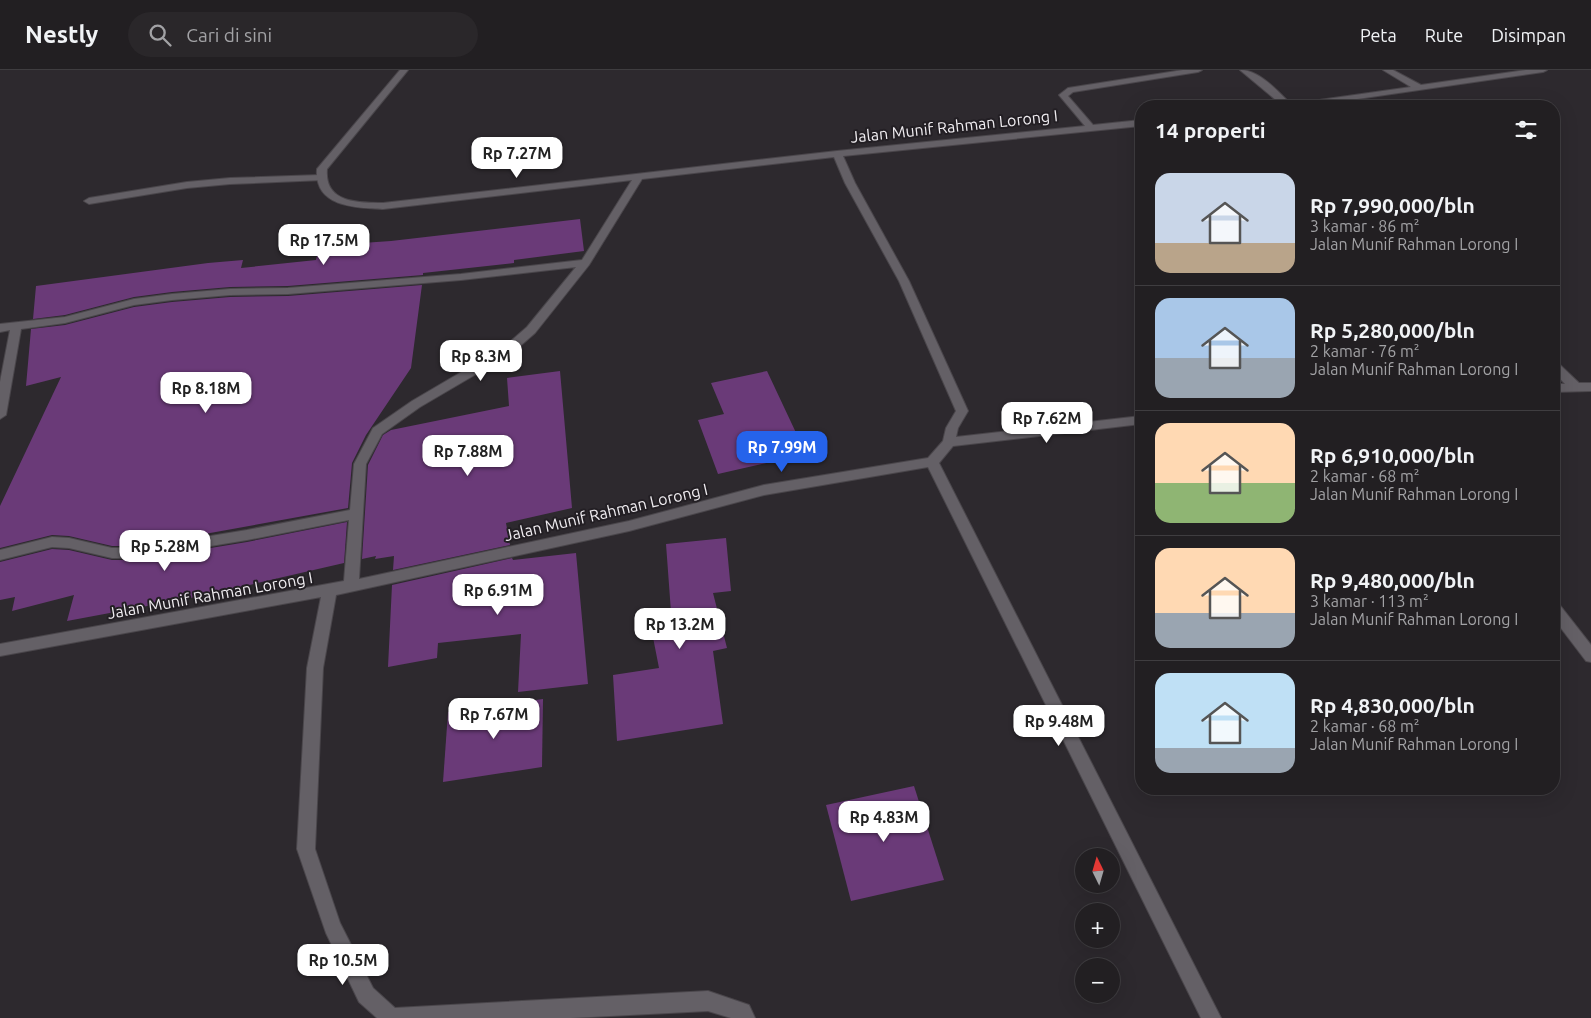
<!DOCTYPE html>
<html lang="id">
<meta charset="utf-8">
<style>
:root{--surface:#221f22;--page:#2a272a;--text:#f1f3f6;--muted:#a2a2a5;--line:#3f3d40;--accent:#2563eb}
body{margin:0;font-family:Ubuntu,sans-serif;background:var(--page);color:var(--text);height:100vh;display:flex;flex-direction:column;font-size:19px;white-space:nowrap}
*{box-sizing:border-box;margin:0}
p{font-size:16px;color:var(--muted)}
.icon{flex:none;width:28px;height:28px;fill:none;stroke:currentColor;stroke-width:2;stroke-linecap:round;stroke-linejoin:round}
.map{position:relative;flex:1;overflow:hidden}
.panel{position:absolute;left:1135px;top:30px;width:425px;height:695px;display:flex;flex-direction:column;background:var(--surface);border-radius:20px;box-shadow:0 5px 20px #0002,0 0 0 1px var(--line)}
.panel>*{flex:none}
.needle{width:32px;rotate:355deg}
.fabs{position:absolute;left:1075px;top:778px;display:grid;gap:10px}
.fabs a{display:grid;place-items:center;width:45px;height:45px;border-radius:50%;background:var(--surface);box-shadow:0 5px 20px #0002,0 0 0 1px var(--line);font-size:25px}
.price{position:absolute;translate:-50% -42px;padding:0 11px;border-radius:10px;background:#fff;color:#222;font-size:16px;line-height:32px;filter:drop-shadow(0 1px 2px #0008)}
.price::after{content:'';position:absolute;left:50%;top:30px;width:15px;height:11px;margin-left:-8px;background:inherit;clip-path:polygon(0 0,100% 0,50% 100%)}
.price.on{background:var(--accent);color:#fff}
ul{padding:0;list-style:none}
li{display:flex;align-items:center;gap:15px;height:125px;padding:0 20px}
li+li{border-top:1px solid var(--line)}
li span{display:grid;place-items:center;flex:none;width:140px;height:100px;border-radius:15px;color:#555}
li>.icon{margin-inline-start:auto}
span .icon{width:60px;height:60px;fill:#fffc;stroke-width:1}
li b{font-size:21px}
h2{display:flex;justify-content:space-between;align-items:center;height:60px;padding:0 20px;font-size:21px}
header{display:flex;align-items:center;gap:30px;box-sizing:border-box;height:70px;padding:0 25px;background:var(--surface);border-bottom:1px solid var(--line)}
header strong{font-size:24px}
nav{display:flex;gap:28px;margin-inline-start:auto;font-size:18px}
.search{width:350px;height:45px;background:var(--page);display:flex;align-items:center;gap:12px;box-sizing:border-box;padding:0 18px;border-radius:28px;color:var(--muted);font-size:19px}
.map>svg:first-child{display:block}
.building{fill:#6a3a78}
.lines{fill:none;stroke-linecap:round;stroke-linejoin:round}
.service-casing{stroke:#4a464b;stroke-width:2}
.minor-casing{stroke:#4a464b;stroke-width:2}
.service{fill:#646066;fill-rule:evenodd}
.minor{fill:#646066;fill-rule:evenodd}
.labels{text-anchor:middle;dominant-baseline:central;stroke-width:4;stroke-linejoin:round;paint-order:stroke}
.street-label{font-size:16px;fill:#f0edf1;stroke:#231f24}
</style>
<header>
<strong>Nestly</strong>
<div class="search"><svg class="icon" aria-label="search" viewBox="0 0 24 24"><circle cx="10" cy="10" r="6"/><path d="M15 15l6 6"/></svg>Cari di sini</div>
<nav><a>Peta</a><a>Rute</a><a>Disimpan</a></nav>
</header>
<div class="map">
<svg width="1591" height="948" viewBox="0 0 1591 948">
<rect width="100%" height="100%" fill="#2d292e"/>
<g class="building">
<polygon points="580,149 584,181 514,190 514,193 423,203 423,205 288,216 230,217 172,222 134,227 65,245 33,249 36,216 208,193 243,190 241,198 316,190 319,176 391,171"/>
<polygon points="422,215 411,298 366,365 352,393 348,438 138,476 112,476 69,466 52,465 0,478 0,436 61,307 26,316 31,259 65,255 134,237 172,232 230,227 288,226"/>
<polygon points="560,301 572,438 506,453 510,475 393,500 394,486 375,489 376,486 362,489 368,395 383,365 391,360 509,336 507,308"/>
<polygon points="767,301 806,384 718,404 698,350 724,344 711,313"/>
<polygon points="347,452 344,493 206,525 67,551 74,525 12,541 15,527 0,530 0,492 52,479 69,480 112,490 138,490 247,472"/>
<polygon points="726,468 731,521 713,523 727,578 713,581 723,654 617,671 613,605 659,598 649,547 671,542 666,474"/>
<polygon points="576,483 588,614 518,622 521,564 438,573 437,588 388,597 392,515 512,488 513,490"/>
<polygon points="543,629 542,697 443,712 448,642"/>
<polygon points="914,716 944,810 851,831 826,735"/>
</g>
<g class="lines">
<g class="service-casing">
<g id="service">
<polygon points="320,105 325,108 323,110 230,114 187,118 89,134 84,131 89,128 187,112 230,108"/>
<polygon points="1554,532 1559,534 1591,575 1591,592 1586,591 1554,549"/>
</g>
</g>
<g class="minor-casing">
<g id="minor">
<path d="M400 0H408L327 99C324 133 358 133 383 133L837 81 1085 56 1059 25 1068 18 1183 0H1202L1198 2 1073 22 1068 26 1093 55 1141 50V56L843 86 855 113 909 211 968 341 958 358 956 367 1141 346V354L953 376 939 393 1221 948H1201L928 397 764 425 629 461 336 525 323 598 315 779 340 853 373 918 395 938 708 921 749 935 755 948H731L708 941 571 948H377L359 932 326 863 297 779 307 598 321 527 0 586V574L344 511 349 450 247 470 138 488H112L69 478 52 477 0 490V480L52 467 69 468 112 478H138L247 460 350 440 354 394 373 358 412 331 504 277 527 257 576 197 461 210 288 224 230 225 172 230 134 235 65 253 21 259 6 345 0 349V312L10 260 0 262V254L65 247 134 229 172 224 230 219 288 218 461 204 582 190 632 110 383 139C355 138 314 137 317 99ZM834 87 845 113 899 211 956 341 946 358 943 371 928 388 764 415 629 451 359 509 366 394 382 364 420 337 512 283 535 263 589 195 642 109Z"/>
<path d="M1240 0C1260 0 1277 21 1291 34L1411 17 1383 0H1393L1421 15 1526 0H1547L1543 2 1309 36H1283Z"/>
<polygon points="1554,292 1558,293 1579,313 1591,313 1591,321 1554,322 1554,314 1565,314 1554,302"/>
</g>
</g>
<use href="#service" class="service"/>
<use href="#minor" class="minor"/>
</g>
<g class="labels">
<g class="street-label">
<text transform="translate(954 56) rotate(-6)">Jalan Munif Rahman Lorong I</text>
<text transform="translate(606 442) rotate(-13)">Jalan Munif Rahman Lorong I</text>
<text transform="translate(210 525) rotate(-10)">Jalan Munif Rahman Lorong I</text>
</g>
</g>
</svg>
<div class="fabs">
<a><svg class="needle" viewBox="-14 -14 28 28"><path d="M0-13l5 13h-10z" fill="#e53935"/><path d="M0 13l5-13h-10z" fill="#a2a2a5"/></svg></a>
<a>+</a>
<a>−</a>
</div>
<b class="price" style="left:517px;top:109px">Rp 7.27M</b>
<b class="price" style="left:324px;top:196px">Rp 17.5M</b>
<b class="price" style="left:481px;top:312px">Rp 8.3M</b>
<b class="price" style="left:206px;top:344px">Rp 8.18M</b>
<b class="price" style="left:1047px;top:374px">Rp 7.62M</b>
<b class="price on" style="left:782px;top:403px">Rp 7.99M</b>
<b class="price" style="left:468px;top:407px">Rp 7.88M</b>
<b class="price" style="left:165px;top:502px">Rp 5.28M</b>
<b class="price" style="left:498px;top:546px">Rp 6.91M</b>
<b class="price" style="left:680px;top:580px">Rp 13.2M</b>
<b class="price" style="left:494px;top:670px">Rp 7.67M</b>
<b class="price" style="left:1059px;top:677px">Rp 9.48M</b>
<b class="price" style="left:884px;top:773px">Rp 4.83M</b>
<b class="price" style="left:343px;top:916px">Rp 10.5M</b>
<section class="panel">
<h2>14 properti<svg class="icon" aria-label="filters" viewBox="0 0 24 24"><path d="M4 7h16M4 17h16"/><circle cx="9" cy="7" r="2"/><circle cx="15" cy="17" r="2"/></svg></h2>
<ul>
<li><span style="background:linear-gradient(#c9d6e8 70%,#b9a48a 0)"><svg class="icon" aria-label="home" viewBox="0 0 24 24"><path d="M3 11l9-7 9 7M6 9v11h12V9"/></svg></span><div><b>Rp 7,990,000/bln</b><p>3 kamar · 86 m²</p><p>Jalan Munif Rahman Lorong I</p></div></li>
<li><span style="background:linear-gradient(#a9c7e8 60%,#9aa5b1 0)"><svg class="icon" aria-label="home" viewBox="0 0 24 24"><path d="M3 11l9-7 9 7M6 9v11h12V9"/></svg></span><div><b>Rp 5,280,000/bln</b><p>2 kamar · 76 m²</p><p>Jalan Munif Rahman Lorong I</p></div></li>
<li><span style="background:linear-gradient(#ffd9b3 60%,#8fb573 0)"><svg class="icon" aria-label="home" viewBox="0 0 24 24"><path d="M3 11l9-7 9 7M6 9v11h12V9"/></svg></span><div><b>Rp 6,910,000/bln</b><p>2 kamar · 68 m²</p><p>Jalan Munif Rahman Lorong I</p></div></li>
<li><span style="background:linear-gradient(#ffd9b3 65%,#9aa5b1 0)"><svg class="icon" aria-label="home" viewBox="0 0 24 24"><path d="M3 11l9-7 9 7M6 9v11h12V9"/></svg></span><div><b>Rp 9,480,000/bln</b><p>3 kamar · 113 m²</p><p>Jalan Munif Rahman Lorong I</p></div></li>
<li><span style="background:linear-gradient(#bfe0f5 75%,#9aa5b1 0)"><svg class="icon" aria-label="home" viewBox="0 0 24 24"><path d="M3 11l9-7 9 7M6 9v11h12V9"/></svg></span><div><b>Rp 4,830,000/bln</b><p>2 kamar · 68 m²</p><p>Jalan Munif Rahman Lorong I</p></div></li>
</ul>
</section>
</div>
